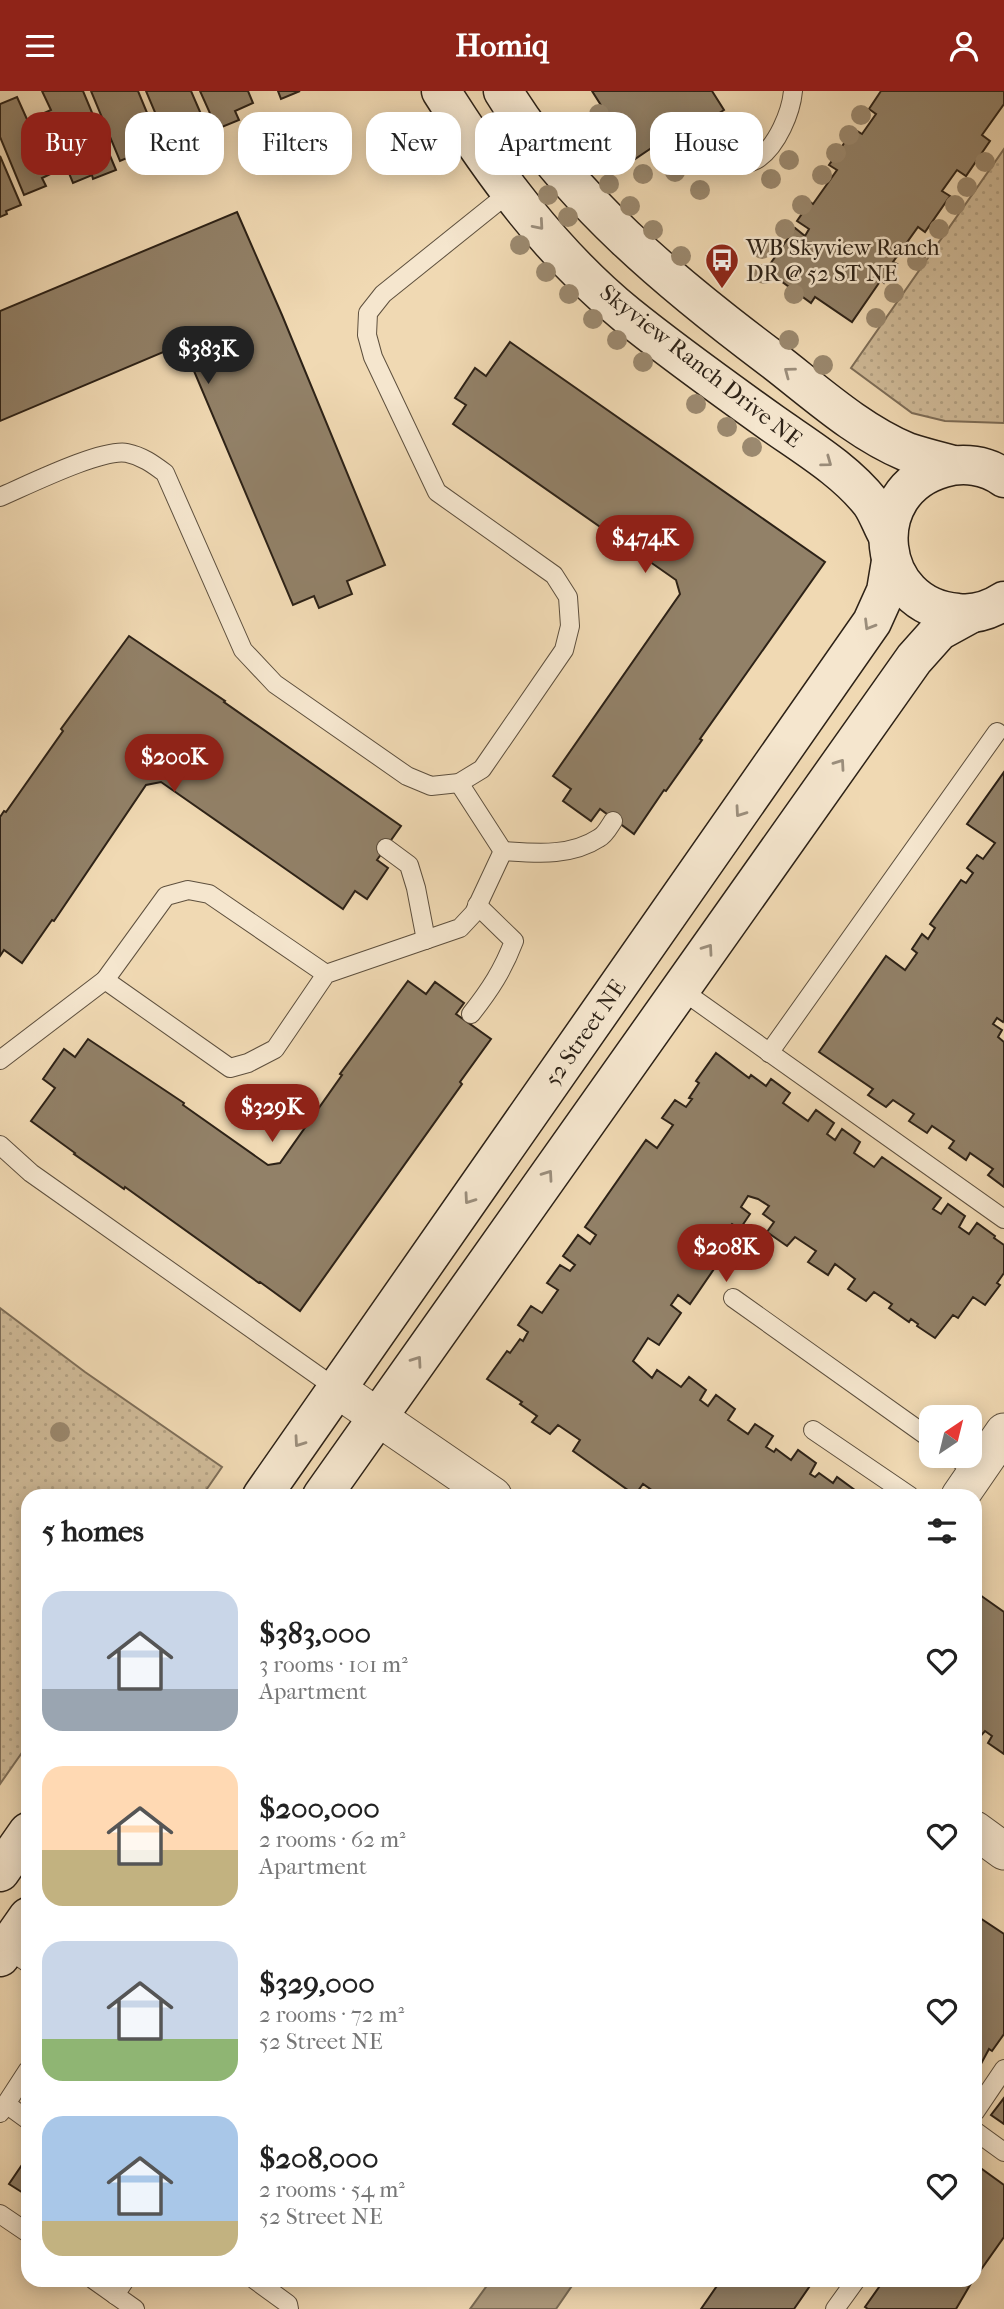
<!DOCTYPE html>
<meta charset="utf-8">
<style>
:root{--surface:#fff;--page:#f6f6f6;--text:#222;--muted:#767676;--accent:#8f2418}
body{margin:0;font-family:"IM FELL French Canon",serif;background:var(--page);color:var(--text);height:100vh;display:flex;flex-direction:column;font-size:26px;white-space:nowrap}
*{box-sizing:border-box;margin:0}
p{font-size:23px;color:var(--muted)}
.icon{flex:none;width:38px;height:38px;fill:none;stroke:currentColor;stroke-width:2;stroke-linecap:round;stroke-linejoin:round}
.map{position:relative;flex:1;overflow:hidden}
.sheet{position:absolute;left:21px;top:1398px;width:961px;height:798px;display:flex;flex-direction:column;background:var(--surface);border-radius:21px;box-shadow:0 4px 18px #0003}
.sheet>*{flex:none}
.hud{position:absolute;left:21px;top:21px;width:962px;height:63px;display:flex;gap:14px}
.needle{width:46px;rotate:35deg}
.fabs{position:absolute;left:919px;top:1314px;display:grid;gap:14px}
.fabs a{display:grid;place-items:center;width:63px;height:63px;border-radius:14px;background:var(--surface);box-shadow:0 4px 18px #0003;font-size:35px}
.price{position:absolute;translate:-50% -60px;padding:0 16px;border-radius:24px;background:var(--accent);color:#fff;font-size:23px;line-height:46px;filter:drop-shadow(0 2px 4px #0008)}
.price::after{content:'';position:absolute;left:50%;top:42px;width:21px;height:16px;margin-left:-10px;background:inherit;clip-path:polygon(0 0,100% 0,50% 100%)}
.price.selected{background:#222;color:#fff}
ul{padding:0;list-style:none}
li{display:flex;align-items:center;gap:21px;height:175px;padding:0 21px}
li span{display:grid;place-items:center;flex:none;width:196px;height:140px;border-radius:21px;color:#555}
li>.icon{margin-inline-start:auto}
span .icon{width:84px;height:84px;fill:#fffc;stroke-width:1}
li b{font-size:30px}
h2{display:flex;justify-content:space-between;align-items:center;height:84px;padding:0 21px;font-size:30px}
.pill{padding:0 24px;border-radius:21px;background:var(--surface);box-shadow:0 4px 18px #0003;font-size:24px;line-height:63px}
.pill.selected{background:var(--accent);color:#fff}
header{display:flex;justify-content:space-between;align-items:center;height:91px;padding:0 21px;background:var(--accent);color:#fff;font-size:32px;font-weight:700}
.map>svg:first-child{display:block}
.park{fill:url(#park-dots);stroke:#7e6e58;stroke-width:2}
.water{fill:#ae9b7e;stroke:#7a6b55;stroke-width:2}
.building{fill:#928168;stroke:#2d2217;stroke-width:2}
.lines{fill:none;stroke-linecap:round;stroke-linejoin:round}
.lane-casing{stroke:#5e503e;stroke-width:20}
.street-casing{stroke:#5e503e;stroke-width:39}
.secondary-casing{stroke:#2d2217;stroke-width:41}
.lane{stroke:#f5e6ce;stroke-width:18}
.street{stroke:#f5e6ce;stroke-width:37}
.secondary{stroke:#f5e6ce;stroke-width:38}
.tree{fill:#9b896f}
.oneway{stroke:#9b8e7c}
.labels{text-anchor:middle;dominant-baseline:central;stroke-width:5;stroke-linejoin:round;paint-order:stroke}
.poi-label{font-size:23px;fill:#2d2217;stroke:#f5e6ce;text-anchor:start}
.street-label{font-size:23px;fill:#2d2217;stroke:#f5e6ce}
</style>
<header><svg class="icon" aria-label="menu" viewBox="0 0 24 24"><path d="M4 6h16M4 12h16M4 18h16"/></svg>Homiq<svg class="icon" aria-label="person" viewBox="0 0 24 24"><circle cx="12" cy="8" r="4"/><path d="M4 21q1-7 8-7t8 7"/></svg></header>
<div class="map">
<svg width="1004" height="2218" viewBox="0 0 1004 2218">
<defs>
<pattern id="park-dots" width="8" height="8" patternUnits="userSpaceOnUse" patternTransform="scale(1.75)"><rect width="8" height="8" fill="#cfba98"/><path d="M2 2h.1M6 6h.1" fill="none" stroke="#b2a082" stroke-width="1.8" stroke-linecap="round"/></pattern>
</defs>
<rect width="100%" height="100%" fill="#f0d9b3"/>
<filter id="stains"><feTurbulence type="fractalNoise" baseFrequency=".00286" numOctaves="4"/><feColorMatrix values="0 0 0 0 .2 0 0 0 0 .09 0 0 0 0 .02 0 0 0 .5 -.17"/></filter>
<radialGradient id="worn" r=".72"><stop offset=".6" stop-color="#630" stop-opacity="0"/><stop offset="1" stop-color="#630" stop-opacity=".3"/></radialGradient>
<g class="park">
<polygon points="1004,58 1004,332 945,330 912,322 851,277"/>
<polygon points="0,1217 85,1281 222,1376 202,1405 28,1405 28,1653 0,1693"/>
</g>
<polygon class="water" points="491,2189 576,2189 556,2218 470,2218"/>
<g class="building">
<polygon points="42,0 83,0 116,79 93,88 92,84 73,92 44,22 51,19"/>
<polygon points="91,0 138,0 160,53 120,70"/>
<polygon points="146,0 191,0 204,30 183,39 179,31 162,38"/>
<polygon points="200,0 248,0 253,12 235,20 239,29 217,38"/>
<polygon points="278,0 300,0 281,8"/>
<polygon points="592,0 712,0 724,19 676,49 655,60 653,56 635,68"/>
<polygon points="881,0 1004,0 1004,13 982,44 990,50 966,85 957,79 942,100 950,105 925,141 918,136 893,171 897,173 884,192 881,189 852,231 815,206 811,212 766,179 795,137 805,145 809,138 797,130 810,111 813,113 837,79 829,74 854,38 862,43 876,23 869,18"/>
<polygon points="17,6 30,35 39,32 59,79 42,87 46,95 24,104 0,46 0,13"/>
<polygon points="0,65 21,114 6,120 7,123 0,126"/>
<polygon points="237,121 282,224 385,474 347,490 352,503 319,517 314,505 293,514 186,261 175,256 0,330 0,220"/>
<polygon points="510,251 825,471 700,648 702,649 666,700 664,699 634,743 600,718 591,730 563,710 571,698 553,685 680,503 676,489 453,333 466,314 455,307 475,277 486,285"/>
<polygon points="129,545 225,610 224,611 401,735 377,769 388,777 367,808 355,800 343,818 161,691 146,694 54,830 52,829 22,872 4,859 0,865 0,726 4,720 6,721 63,640 61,638"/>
<polygon points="1004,681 1004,929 1003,931 997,927 993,933 1002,939 998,946 1004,951 1004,1096 988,1084 993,1078 970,1062 966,1069 949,1057 954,1050 932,1035 927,1042 909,1030 914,1023 893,1009 886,1016 868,1004 873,998 819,961 886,865 905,879 917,862 912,858 922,843 928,848 935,837 930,833 961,789 966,792 973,782 967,777 977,764 983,768 995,752 967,733"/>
<polygon points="408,890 426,903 435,891 464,912 456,923 491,948 460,991 462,993 300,1220 260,1191 259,1192 125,1096 124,1098 74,1063 75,1062 31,1030 55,997 43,988 64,958 75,966 88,948 184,1012 183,1014 268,1074 280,1072 342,984 340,983"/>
<polygon points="716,962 749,987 751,984 766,995 771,988 790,1002 783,1012 808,1030 816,1019 834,1032 827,1043 835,1049 842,1038 860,1051 854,1062 874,1076 882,1066 941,1107 933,1118 941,1123 948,1113 965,1125 959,1136 969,1143 977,1132 995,1145 994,1147 1004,1154 1004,1182 997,1192 1000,1194 985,1214 973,1206 958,1227 953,1224 935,1247 917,1235 918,1233 911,1228 909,1231 889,1217 892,1213 874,1201 866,1210 848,1198 855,1188 835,1173 828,1184 808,1171 816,1160 795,1146 787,1155 767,1141 774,1131 763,1123 769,1115 758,1108 748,1105 741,1116 750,1123 740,1138 732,1133 724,1143 732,1149 719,1167 709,1161 702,1170 714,1178 690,1213 678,1204 671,1214 681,1222 659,1254 648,1247 633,1270 652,1287 657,1279 681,1296 689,1286 706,1299 700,1309 708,1315 716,1304 735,1318 728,1329 748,1343 755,1333 773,1345 766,1356 774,1361 776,1358 791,1369 798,1359 816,1372 810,1383 815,1386 819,1382 833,1392 837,1386 863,1405 649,1405 653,1400 643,1393 635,1404 573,1360 580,1349 558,1334 550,1343 532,1331 537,1325 520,1313 522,1311 487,1288 507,1260 510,1262 520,1248 523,1250 528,1241 518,1234 531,1215 542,1222 558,1199 547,1192 560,1174 570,1180 575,1174 563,1165 578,1144 590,1153 596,1144 585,1136 646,1049 657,1057 673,1034 662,1027 675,1009 686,1016 692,1008 689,1007 699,992 696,990"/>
<polygon points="980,1504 1004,1521 1004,1663 988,1652 992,1645 985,1640 977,1649 975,1647 975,1511"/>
<polygon points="977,1825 1004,1843 1004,1943 992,1960 989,1958 975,1984 975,1828"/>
<polygon points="1004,2007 1004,2033 991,2024"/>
<polygon points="28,2065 28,2105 9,2093"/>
<polygon points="975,2073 1004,2094 1004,2146 975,2187"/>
<polygon points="721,2189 814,2189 794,2218 701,2218"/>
<polygon points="884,2189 973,2189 956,2218 868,2218 865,2216"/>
</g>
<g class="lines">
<g class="lane-casing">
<g id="lane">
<path d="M690 51C697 61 709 69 721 71 733 72 748 75 759 67 777 54 791 22 793 0"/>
<path d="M0 406C26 395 102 357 127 362 142 365 153 373 165 382L243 559 275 593 407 685 431 695 459 692 482 678 564 559 570 535 568 506 554 484 437 401 373 266 367 244 368 222 383 203 510 101"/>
<polyline points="459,692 503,760"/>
<polyline points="386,757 409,774 416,797 426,849"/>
<path d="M503 760C535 762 570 766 599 747 605 744 609 736 613 730"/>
<polyline points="105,889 166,805 188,799 209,803 326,883"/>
<polyline points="680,898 1004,1128"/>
<path d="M471 923C490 899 503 879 514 850L477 814"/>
<polyline points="769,962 997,641"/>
<polyline points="0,969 105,889 230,977 248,972 275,958 326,883 460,837 474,822 503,760"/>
<polyline points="0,1054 31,1082 337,1298"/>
<polyline points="733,1207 931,1348"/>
<polyline points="813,1339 910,1405"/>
<polyline points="954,1365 977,1381"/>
<polyline points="6,1857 28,1872"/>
<polyline points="6,2013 28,2029"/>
<polyline points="975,2021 1004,1978"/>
<polyline points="0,2022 28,1979"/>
<polyline points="975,2040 1004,2061"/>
<polyline points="0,2123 28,2142"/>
<polyline points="94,2189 135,2218"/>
<polyline points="255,2189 288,2213 289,2218"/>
<polyline points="115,2204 125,2189"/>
<polyline points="835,2218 856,2189"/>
</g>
</g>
<g class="street-casing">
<g id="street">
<polyline points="337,1298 493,1405"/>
<polyline points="960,1405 1004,1341"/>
<polyline points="975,1739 1004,1760"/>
</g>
</g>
<g class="secondary-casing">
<g id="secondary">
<path d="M441 0C492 81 552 163 627 224 674 262 723 297 772 332 806 356 845 379 871 412 878 422 882 435 888 445"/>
<path d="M503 0C569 108 672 193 772 268 815 301 857 340 907 361 922 366 938 370 953 374"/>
<path d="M1004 387C987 374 963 371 943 377 862 400 875 516 958 522 975 524 990 519 1004 510"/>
<polyline points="262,1405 872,531 886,500 891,470"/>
<polyline points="322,1405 914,568 939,540 970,523"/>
<polyline points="0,1781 28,1741"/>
<polyline points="0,1866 28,1826"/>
</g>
</g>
<use href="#lane" class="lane"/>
<use href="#street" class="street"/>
<use href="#secondary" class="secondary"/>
</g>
<g class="tree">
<circle cx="599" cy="23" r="10"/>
<circle cx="861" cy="24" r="10"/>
<circle cx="687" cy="36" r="10"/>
<circle cx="849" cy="44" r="10"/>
<circle cx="722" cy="47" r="10"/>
<circle cx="836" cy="62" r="10"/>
<circle cx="588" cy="66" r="10"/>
<circle cx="789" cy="69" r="10"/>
<circle cx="985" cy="71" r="10"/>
<circle cx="675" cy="81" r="10"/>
<circle cx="643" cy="83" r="10"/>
<circle cx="822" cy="84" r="10"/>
<circle cx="771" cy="88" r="10"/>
<circle cx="609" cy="93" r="10"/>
<circle cx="967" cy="96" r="10"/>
<circle cx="700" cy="99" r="10"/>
<circle cx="548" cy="104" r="10"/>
<circle cx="802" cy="114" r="10"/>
<circle cx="955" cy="114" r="10"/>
<circle cx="630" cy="115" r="10"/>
<circle cx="568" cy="126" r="10"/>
<circle cx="785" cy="138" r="10"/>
<circle cx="939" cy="138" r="10"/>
<circle cx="653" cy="139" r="10"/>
<circle cx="520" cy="154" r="10"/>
<circle cx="762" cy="158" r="10"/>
<circle cx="681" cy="165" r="10"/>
<circle cx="917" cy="170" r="10"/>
<circle cx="546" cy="181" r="10"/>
<circle cx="764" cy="183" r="10"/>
<circle cx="894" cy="202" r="10"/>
<circle cx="569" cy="203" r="10"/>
<circle cx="794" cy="203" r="10"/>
<circle cx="876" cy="227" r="10"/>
<circle cx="593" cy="228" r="10"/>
<circle cx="617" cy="249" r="10"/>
<circle cx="789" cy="249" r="10"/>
<circle cx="643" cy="271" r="10"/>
<circle cx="823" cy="274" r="10"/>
<circle cx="696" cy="313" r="10"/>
<circle cx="727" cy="336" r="10"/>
<circle cx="752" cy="356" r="10"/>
<circle cx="60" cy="1341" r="10"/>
</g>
<defs><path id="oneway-chevron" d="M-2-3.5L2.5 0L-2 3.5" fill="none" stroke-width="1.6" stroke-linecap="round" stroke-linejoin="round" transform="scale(1.75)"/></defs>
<g class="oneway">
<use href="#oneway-chevron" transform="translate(539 134) rotate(49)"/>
<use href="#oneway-chevron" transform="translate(789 281) rotate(-143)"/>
<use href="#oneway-chevron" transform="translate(827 371) rotate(36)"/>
<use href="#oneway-chevron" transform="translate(869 534) rotate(121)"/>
<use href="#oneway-chevron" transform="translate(840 673) rotate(-55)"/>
<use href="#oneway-chevron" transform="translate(740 721) rotate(125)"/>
<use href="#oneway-chevron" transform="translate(708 858) rotate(-55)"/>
<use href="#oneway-chevron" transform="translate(548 1084) rotate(-55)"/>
<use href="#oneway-chevron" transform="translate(469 1108) rotate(125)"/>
<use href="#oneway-chevron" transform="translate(417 1270) rotate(-55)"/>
<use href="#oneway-chevron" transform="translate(299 1351) rotate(125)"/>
</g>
<defs>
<g id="bus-pin" transform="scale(1.75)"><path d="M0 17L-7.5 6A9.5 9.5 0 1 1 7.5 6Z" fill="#8f2418" stroke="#f5e6ce"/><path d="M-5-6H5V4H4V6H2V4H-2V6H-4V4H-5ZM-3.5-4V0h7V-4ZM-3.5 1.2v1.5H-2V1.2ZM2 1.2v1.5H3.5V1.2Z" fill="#fff"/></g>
</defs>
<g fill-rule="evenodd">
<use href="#bus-pin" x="722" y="169"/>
</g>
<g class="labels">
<g class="poi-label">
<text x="746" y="156">WB Skyview Ranch<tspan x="746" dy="26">DR @ 52 ST NE</tspan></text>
</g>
<g class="street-label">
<text transform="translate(701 275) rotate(38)">Skyview Ranch Drive NE</text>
<text transform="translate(585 942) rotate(-55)">52 Street NE</text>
</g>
</g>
<rect width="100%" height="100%" filter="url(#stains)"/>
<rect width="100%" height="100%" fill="url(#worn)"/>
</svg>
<div class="fabs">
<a><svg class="needle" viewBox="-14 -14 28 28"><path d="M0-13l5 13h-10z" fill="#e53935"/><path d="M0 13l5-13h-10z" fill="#767676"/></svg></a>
</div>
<b class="price selected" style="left:208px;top:295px">$383K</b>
<b class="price" style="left:645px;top:484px">$474K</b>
<b class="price" style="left:174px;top:703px">$200K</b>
<b class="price" style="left:272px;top:1053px">$329K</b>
<b class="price" style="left:726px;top:1193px">$208K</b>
<div class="hud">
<a class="pill selected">Buy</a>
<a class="pill">Rent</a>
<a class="pill">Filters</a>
<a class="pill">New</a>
<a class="pill">Apartment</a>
<a class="pill">House</a>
</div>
<section class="sheet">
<h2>5 homes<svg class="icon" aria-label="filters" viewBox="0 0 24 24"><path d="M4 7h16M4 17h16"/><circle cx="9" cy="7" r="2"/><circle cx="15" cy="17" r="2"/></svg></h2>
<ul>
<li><span style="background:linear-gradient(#c9d6e8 70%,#9aa5b1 0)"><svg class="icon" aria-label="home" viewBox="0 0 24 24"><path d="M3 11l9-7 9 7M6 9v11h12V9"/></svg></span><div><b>$383,000</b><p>3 rooms · 101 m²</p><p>Apartment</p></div><svg class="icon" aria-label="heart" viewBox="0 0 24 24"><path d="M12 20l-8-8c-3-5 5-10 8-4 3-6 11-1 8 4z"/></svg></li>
<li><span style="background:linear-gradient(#ffd9b3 60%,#c2b280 0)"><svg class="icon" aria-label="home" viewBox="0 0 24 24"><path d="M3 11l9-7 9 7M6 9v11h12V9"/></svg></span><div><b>$200,000</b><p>2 rooms · 62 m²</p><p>Apartment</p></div><svg class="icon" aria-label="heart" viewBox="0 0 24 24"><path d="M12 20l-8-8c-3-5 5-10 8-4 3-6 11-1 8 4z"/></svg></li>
<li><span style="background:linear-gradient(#c9d6e8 70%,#8fb573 0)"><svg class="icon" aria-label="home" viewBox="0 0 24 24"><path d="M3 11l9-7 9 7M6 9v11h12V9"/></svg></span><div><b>$329,000</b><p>2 rooms · 72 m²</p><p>52 Street NE</p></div><svg class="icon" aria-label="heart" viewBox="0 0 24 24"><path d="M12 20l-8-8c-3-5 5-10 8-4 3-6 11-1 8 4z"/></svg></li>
<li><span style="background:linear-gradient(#a9c7e8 75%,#c2b280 0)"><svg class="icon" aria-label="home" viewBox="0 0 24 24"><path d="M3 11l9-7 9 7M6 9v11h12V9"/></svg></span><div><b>$208,000</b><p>2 rooms · 54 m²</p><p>52 Street NE</p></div><svg class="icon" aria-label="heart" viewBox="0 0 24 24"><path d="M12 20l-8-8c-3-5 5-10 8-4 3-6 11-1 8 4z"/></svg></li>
</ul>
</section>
</div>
